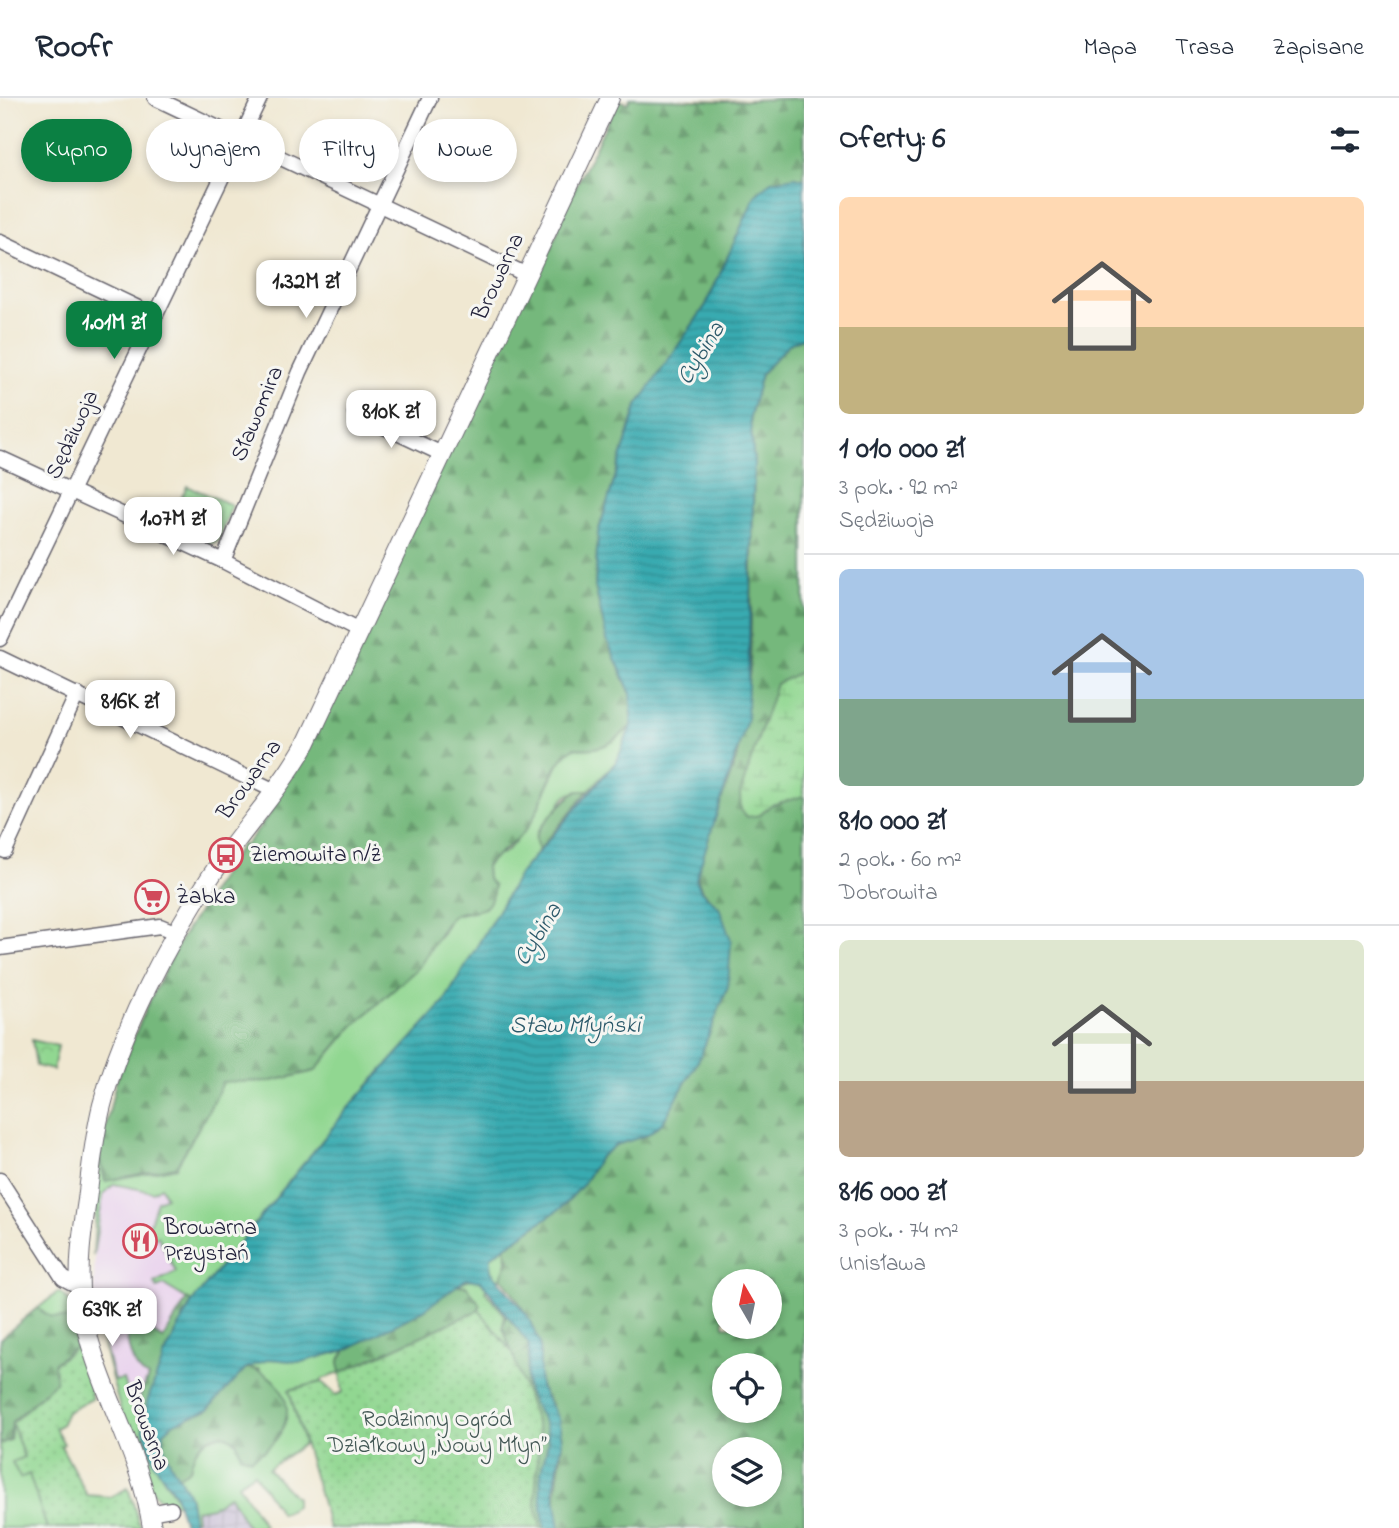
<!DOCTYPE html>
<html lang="pl">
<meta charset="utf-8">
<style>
:root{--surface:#fff;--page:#f6f6f7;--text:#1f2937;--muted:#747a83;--line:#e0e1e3;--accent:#0b8043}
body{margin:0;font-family:"Indie Flower",sans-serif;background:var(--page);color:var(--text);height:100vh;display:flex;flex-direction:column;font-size:26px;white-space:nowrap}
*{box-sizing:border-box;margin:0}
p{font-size:23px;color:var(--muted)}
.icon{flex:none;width:38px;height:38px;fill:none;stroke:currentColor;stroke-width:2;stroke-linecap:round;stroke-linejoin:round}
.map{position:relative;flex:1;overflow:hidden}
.panel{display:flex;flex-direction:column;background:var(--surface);width:595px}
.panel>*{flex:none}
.top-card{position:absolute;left:21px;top:21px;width:665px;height:63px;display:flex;gap:14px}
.needle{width:46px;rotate:351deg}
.tools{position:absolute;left:712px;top:1171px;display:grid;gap:14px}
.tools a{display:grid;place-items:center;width:70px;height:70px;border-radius:50%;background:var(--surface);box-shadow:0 4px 10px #0003;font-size:35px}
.price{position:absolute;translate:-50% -60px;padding:0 16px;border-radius:14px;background:#fff;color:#222;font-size:23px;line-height:46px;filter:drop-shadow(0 2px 4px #0008)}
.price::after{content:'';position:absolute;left:50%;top:42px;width:21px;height:16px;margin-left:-10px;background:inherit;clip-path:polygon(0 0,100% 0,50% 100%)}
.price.active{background:var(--accent);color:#fff}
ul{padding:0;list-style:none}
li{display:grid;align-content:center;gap:14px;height:371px;padding:0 35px}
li+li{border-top:2px solid var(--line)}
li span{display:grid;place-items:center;height:217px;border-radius:10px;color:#555}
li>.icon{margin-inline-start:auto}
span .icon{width:126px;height:126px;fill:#fffc;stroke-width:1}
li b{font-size:30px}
h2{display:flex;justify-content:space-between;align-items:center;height:84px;padding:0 35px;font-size:30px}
.pill{padding:0 24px;border-radius:32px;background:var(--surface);box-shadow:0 4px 10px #0003;font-size:24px;line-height:63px}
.pill.active{background:var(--accent);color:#fff}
header{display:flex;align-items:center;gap:42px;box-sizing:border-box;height:98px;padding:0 35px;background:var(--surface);border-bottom:2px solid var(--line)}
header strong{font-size:33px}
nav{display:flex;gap:38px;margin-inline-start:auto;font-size:24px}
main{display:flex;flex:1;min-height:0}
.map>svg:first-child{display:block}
.built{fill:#e9d2ed}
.industrial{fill:url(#industrial-grid)}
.grass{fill:#91d791;stroke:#5a7c66;stroke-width:2}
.forest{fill:url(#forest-firs);stroke:#4b6d5b;stroke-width:2;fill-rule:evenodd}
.wetland{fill:url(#wetland-marsh);stroke:#5a7c66;stroke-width:2}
.park{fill:url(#park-crowns);stroke:#5a7c66;stroke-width:2}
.garden{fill:url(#garden-dots);stroke:#5a7c66;stroke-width:2}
.water{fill:url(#water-rules);stroke:#2e6676;stroke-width:2}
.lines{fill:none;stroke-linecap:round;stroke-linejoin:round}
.minor-casing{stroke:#6a6770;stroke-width:17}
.tertiary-casing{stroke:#6a6770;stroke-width:20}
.minor{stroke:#fff;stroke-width:14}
.tertiary{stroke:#fff;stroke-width:18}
.labels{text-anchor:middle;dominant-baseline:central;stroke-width:6;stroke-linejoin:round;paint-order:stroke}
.street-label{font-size:23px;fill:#22223b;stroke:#f6f6f2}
.poi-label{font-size:23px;fill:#22223b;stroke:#f6f6f2;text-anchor:start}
.park-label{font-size:23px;fill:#435855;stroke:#f6f6f2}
.water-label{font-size:24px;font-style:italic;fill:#2b596a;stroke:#f6f6f2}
</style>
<header>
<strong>Roofr</strong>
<nav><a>Mapa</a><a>Trasa</a><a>Zapisane</a></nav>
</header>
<main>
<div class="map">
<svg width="804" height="1430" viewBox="0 0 804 1430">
<defs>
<pattern id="industrial-grid" width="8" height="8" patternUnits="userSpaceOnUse" patternTransform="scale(1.75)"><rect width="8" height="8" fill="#c9bfd7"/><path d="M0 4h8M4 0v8" fill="none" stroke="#aca4b9"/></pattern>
<pattern id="forest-firs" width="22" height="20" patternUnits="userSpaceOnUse" patternTransform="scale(1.75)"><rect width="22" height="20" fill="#74b87b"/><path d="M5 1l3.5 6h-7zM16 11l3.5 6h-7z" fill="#5f9566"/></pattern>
<pattern id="wetland-marsh" width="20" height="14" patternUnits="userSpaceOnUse" patternTransform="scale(1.75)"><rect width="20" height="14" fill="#91d791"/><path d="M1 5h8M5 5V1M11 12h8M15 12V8" fill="none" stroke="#7db87e"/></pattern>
<pattern id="park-crowns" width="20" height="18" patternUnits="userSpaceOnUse" patternTransform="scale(1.75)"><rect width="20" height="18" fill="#91d791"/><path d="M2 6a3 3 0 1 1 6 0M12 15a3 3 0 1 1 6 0" fill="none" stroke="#7db87e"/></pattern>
<pattern id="garden-dots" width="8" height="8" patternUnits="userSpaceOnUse" patternTransform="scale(1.75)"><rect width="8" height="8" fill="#91d791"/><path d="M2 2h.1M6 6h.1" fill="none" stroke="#7db87e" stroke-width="1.8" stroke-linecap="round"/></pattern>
<pattern id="water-rules" width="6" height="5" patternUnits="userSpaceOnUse" patternTransform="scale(1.75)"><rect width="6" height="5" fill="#39abb1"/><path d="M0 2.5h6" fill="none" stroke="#308b91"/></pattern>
</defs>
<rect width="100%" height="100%" fill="#f6f6f2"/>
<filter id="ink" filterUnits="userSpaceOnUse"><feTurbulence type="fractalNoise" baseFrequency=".0143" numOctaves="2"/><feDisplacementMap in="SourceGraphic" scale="14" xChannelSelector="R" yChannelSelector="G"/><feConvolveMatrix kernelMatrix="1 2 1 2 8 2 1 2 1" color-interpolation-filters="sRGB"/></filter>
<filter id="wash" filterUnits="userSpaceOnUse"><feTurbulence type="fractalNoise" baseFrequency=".00686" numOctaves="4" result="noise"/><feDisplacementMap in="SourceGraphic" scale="28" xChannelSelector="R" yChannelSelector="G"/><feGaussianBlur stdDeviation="1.57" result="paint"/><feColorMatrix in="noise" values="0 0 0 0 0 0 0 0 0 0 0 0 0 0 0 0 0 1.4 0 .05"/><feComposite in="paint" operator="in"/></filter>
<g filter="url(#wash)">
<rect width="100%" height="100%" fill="#f0e8d2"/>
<polygon class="built" points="315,973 140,1303 128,1297 114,1283 94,1191 95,1154 105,1083 236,982 272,983"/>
<polygon class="industrial" points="230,1397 248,1430 188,1430 193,1429 194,1412 212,1409"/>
<g class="grass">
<polygon points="187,388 232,407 218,443 208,446 169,427"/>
<path d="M631 628 617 663 588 693C581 693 573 693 566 698 560 703 558 712 553 718 544 730 531 735 539 752L520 775 443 906 350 1008 192 1204 164 1187 157 1190 154 1185 176 1174 158 1138 148 1142 144 1133 148 1131 157 1103 166 1099 161 1089 153 1094 114 1086 103 1097 93 1158 99 1058 106 1082 176 1069 216 999 222 984 272 983 315 973 352 929 442 835 451 818 485 810 486 768 494 759 507 753 531 725 562 658 574 650C601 653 613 646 631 628Z"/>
<path d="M505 1149C508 1162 509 1173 498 1182L491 1173V1159Z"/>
<polygon points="473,1180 480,1181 487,1190 485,1193 505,1217 503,1229 512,1254 479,1212 480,1206 466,1188 455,1187"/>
<path d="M58 1194C76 1201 75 1229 80 1246L54 1265 12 1325 24 1360 13 1365 29 1375 47 1430H0V1241Z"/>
<path d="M97 1219 114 1283 123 1281 128 1297 138 1302 143 1331 155 1367 180 1406C170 1405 161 1404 155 1396 131 1369 106 1257 97 1219Z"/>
<path d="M346 1252 339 1263 340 1275 322 1281V1284L289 1292 304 1346 268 1371 296 1400V1408L281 1416 254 1375 238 1386 264 1427 260 1430H248L230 1397 212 1409 195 1412 196 1421 192 1422 190 1400 177 1379 190 1371C194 1348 201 1341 223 1336L236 1343 241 1357 260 1271 245 1270 270 1261 301 1264Z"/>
</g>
<g class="forest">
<path d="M630 0 725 3 804 0V81L795 79 755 98 706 207 637 308 598 435 595 488 607 542 631 596V628C613 646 601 653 574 650 548 668 546 700 530 726 518 745 499 752 486 768L487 780 494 788C490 823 473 807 451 818L419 869 352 929 315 973 272 983 222 984 216 999 176 1069 105 1083 99 1058 116 984 146 910 182 839 242 746 245 748 272 713 269 710 538 167 542 168 559 131 556 129 618 2 628 5Z"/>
<path d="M804 239V1430H560C551 1392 560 1380 562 1345 562 1325 549 1306 541 1290 536 1280 541 1273 540 1264 538 1230 520 1203 501 1179L508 1162 505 1149 561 1110 582 1088 600 1059 615 1047 647 1037 663 1024 699 961 728 889 719 809C703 795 695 788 698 767L737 659 750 572 754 365 750 319 761 276 789 246ZM724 1183H770V1228H724ZM724 1267H770V1312H724ZM724 1351H770V1396H724Z"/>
<path d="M578 693H588L539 752C536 746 534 741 537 735 542 725 569 697 578 693Z"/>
<polygon points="455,1187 466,1188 480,1206 479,1212 340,1275 339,1263 346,1252 424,1212"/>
<path d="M187 1201 192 1204 164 1258 144 1320C134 1305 142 1294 148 1279 130 1270 127 1245 126 1226L135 1224 163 1241Z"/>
<polygon points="37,1210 51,1219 74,1221 80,1246 54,1265 57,1283 12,1324 10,1342 0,1346 0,1241"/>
<polygon points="507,1215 528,1245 531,1257 526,1283 529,1294 547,1329 548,1344 541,1376 545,1430 541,1430 535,1404 539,1333 503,1229"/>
<path d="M245 1270C271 1271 294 1298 285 1325 280 1341 265 1354 251 1361L241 1357 236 1343 223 1336C201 1341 194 1349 190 1371L177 1379 162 1348 164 1334 174 1325 208 1312Z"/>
</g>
<polygon class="wetland" points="804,572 804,698 771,707 760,717 747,719 741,712 740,696 776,586"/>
<polygon class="park" points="32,942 58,948 53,972 36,968"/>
<g class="garden">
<polygon points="479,1212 512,1254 539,1334 535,1404 541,1430 329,1430 289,1292 322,1284 336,1297 343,1294 340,1275"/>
<polygon points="80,1246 98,1292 90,1295 92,1301 67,1314 61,1327 55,1330 64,1346 61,1348 87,1397 111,1399 128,1390 141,1430 47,1430 29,1376 20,1380 12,1364 24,1359 12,1325 56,1283 54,1266"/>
</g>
<path class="water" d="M795 79 804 81V239L789 246 761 276 750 319 754 365 747 622 696 781 701 793 719 809 731 843 728 889 699 961 663 1024 647 1037 616 1047 600 1059 582 1088 561 1110 496 1155 491 1159V1173L527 1217 540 1245V1289L558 1320 562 1342 554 1392 560 1430H545C542 1413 539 1393 541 1376 542 1365 547 1354 548 1343 549 1324 534 1311 528 1293 523 1277 532 1261 528 1245L481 1183 466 1181 424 1212 346 1252 301 1264 270 1261 246 1270 208 1312 174 1325 164 1334C161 1360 177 1373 188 1395 192 1405 192 1419 194 1429L185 1430 175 1396 155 1367 143 1331 147 1304 164 1258 192 1204 350 1008 443 906 520 775 617 663 631 628V596L607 542 595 488 598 435 637 308 706 207 755 98 771 83Z"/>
</g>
<g filter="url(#ink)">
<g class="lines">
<g class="minor-casing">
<g id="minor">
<polyline points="155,0 527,177"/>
<polyline points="0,144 155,218"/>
<polyline points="355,315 442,356"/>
<polyline points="0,360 223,463 359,533"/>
<polyline points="223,463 300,274 430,0"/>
<polyline points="0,541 260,0"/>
<polyline points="0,560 275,693"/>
<polyline points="5,753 77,596"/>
<polyline points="0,850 160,828 177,835"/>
<polyline points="0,1082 63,1180 80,1189"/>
<polyline points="149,1415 171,1411"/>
</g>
</g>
<g class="tertiary-casing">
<path id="tertiary" d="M152 1430C141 1351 91 1281 81 1202 77 1168 82 1135 87 1102 91 1070 94 1038 102 1007 122 930 167 845 211 778 242 732 280 692 307 644L610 0"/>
</g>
<use href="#minor" class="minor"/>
<use href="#tertiary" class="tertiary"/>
</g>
</g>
<defs>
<g id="bus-ring" transform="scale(1.75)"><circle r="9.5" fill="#f6f6f2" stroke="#d1495b" stroke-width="1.5"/><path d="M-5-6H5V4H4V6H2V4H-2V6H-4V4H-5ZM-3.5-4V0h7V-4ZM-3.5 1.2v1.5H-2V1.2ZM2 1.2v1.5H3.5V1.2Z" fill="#d1495b"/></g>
<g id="supermarket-ring" transform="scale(1.75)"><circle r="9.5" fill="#f6f6f2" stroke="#d1495b" stroke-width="1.5"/><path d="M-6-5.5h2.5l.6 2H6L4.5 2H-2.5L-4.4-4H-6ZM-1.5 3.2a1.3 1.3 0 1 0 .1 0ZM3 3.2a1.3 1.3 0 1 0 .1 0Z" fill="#d1495b"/></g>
<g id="restaurant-ring" transform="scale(1.75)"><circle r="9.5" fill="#f6f6f2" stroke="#d1495b" stroke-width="1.5"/><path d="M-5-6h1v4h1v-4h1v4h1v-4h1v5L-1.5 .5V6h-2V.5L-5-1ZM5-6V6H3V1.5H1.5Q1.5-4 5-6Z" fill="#d1495b"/></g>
</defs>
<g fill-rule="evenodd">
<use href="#bus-ring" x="226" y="757"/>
<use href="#supermarket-ring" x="152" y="799"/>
<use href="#restaurant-ring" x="140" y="1143"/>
</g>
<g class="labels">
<g class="street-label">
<text transform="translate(499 179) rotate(-65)">Browarna</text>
<text transform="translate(258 316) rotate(-67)">Sławomira</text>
<text transform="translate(73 337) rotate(-65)">Sędziwoja</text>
<text transform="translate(250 682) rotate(-54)">Browarna</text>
<text transform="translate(146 1328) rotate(70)">Browarna</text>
</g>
<g class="poi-label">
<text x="250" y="757">Ziemowita n/ż</text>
<text x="176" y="799">Żabka</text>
<text x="164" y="1130">Browarna<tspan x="164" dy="26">Przystań</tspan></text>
</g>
<g class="park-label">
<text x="437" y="1322">Rodzinny Ogród<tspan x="437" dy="26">Działkowy „Nowy Młyn”</tspan></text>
</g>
<g class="water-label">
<text transform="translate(702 256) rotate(-58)">Cybina</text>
<text transform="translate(539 837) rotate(-58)">Cybina</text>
<text x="575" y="928">Staw Młyński</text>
</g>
</g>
</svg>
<div class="tools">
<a><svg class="needle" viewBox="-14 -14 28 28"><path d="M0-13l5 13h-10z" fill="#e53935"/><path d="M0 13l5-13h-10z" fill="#747a83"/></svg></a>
<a><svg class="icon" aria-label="locate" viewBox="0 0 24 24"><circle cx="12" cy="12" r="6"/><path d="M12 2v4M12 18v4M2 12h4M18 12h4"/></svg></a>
<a><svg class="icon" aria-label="layers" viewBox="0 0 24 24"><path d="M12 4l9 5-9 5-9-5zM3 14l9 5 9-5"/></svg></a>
</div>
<b class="price" style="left:306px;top:222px">1.32M zł</b>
<b class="price active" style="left:114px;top:263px">1.01M zł</b>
<b class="price" style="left:391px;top:352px">810K zł</b>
<b class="price" style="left:173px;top:459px">1.07M zł</b>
<b class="price" style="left:130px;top:642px">816K zł</b>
<b class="price" style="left:112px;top:1250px">639K zł</b>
<div class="top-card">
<a class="pill active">Kupno</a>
<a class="pill">Wynajem</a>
<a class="pill">Filtry</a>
<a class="pill">Nowe</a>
</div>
</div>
<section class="panel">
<h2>Oferty: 6<svg class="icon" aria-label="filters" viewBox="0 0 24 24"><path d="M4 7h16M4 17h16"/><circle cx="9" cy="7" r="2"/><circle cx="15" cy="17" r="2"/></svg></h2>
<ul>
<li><span style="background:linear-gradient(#ffd9b3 60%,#c2b280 0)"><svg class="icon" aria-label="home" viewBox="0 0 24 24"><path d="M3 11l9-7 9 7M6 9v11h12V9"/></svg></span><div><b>1 010 000 zł</b><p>3 pok. · 92 m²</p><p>Sędziwoja</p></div></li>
<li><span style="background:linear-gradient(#a9c7e8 60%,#7fa58c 0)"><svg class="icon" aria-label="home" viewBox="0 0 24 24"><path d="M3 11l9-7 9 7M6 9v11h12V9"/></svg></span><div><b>810 000 zł</b><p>2 pok. · 60 m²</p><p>Dobrowita</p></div></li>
<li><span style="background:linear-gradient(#dfe7d0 65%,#b9a48a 0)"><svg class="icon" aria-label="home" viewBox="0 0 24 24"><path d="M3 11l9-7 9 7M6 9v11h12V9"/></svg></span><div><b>816 000 zł</b><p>3 pok. · 74 m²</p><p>Unisława</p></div></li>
</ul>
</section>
</main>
